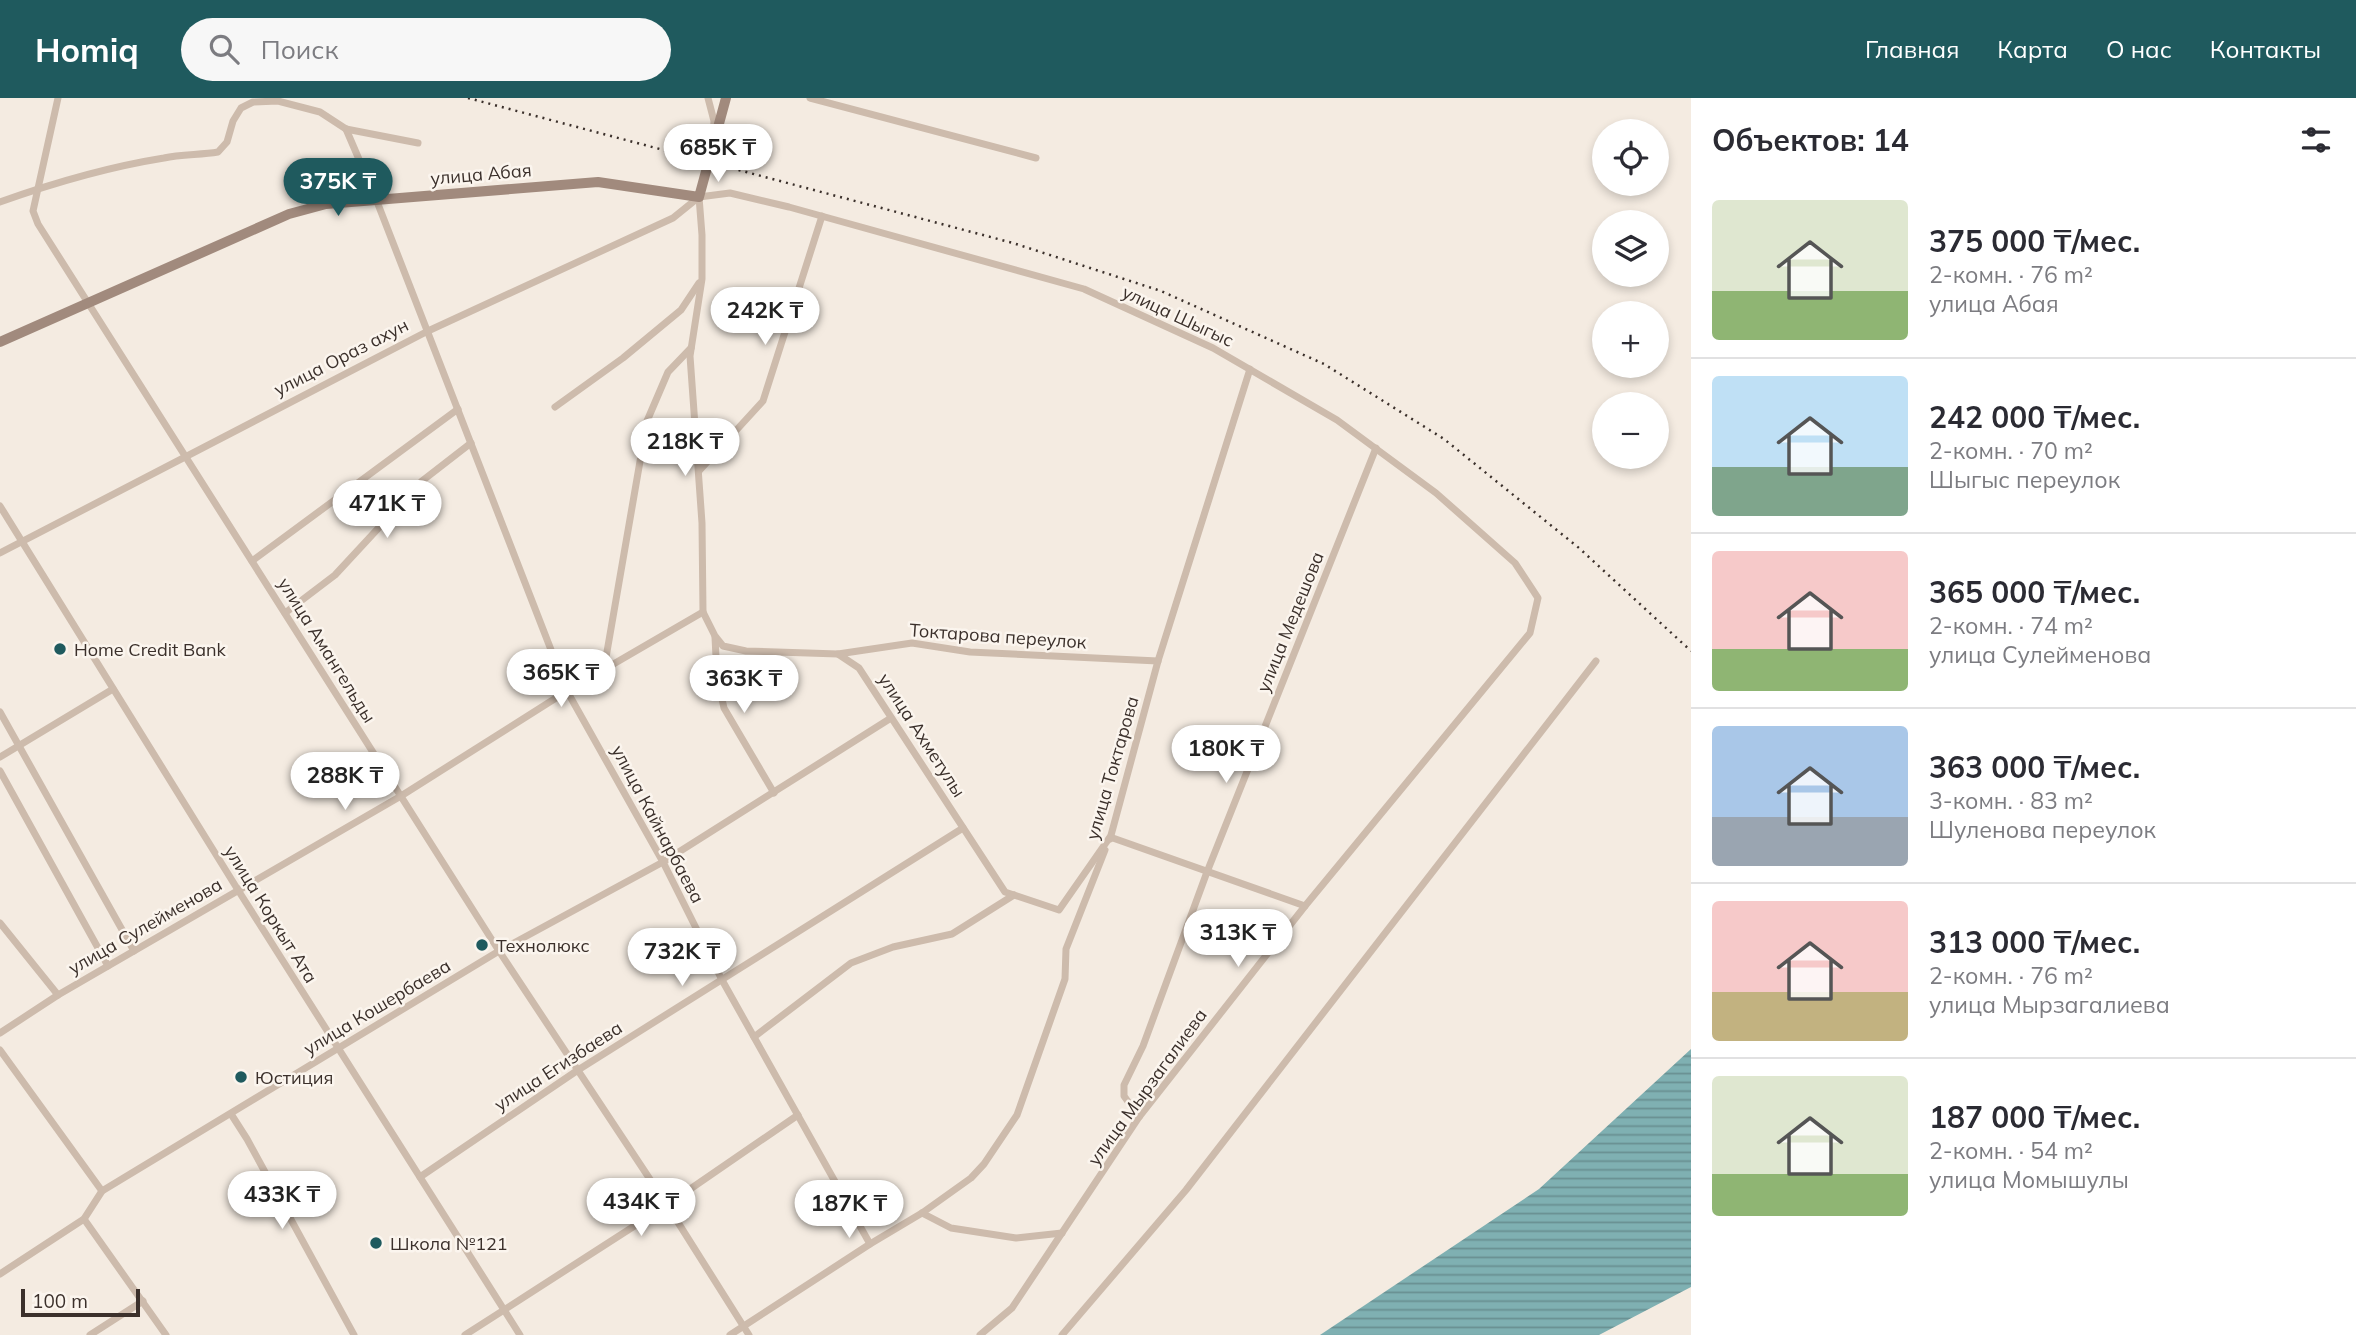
<!DOCTYPE html>
<html lang="ru">
<meta charset="utf-8">
<style>
:root{--surface:#fff;--page:#f7f7f7;--text:#2b2b33;--muted:#7c7c81;--line:#e1e1e2;--accent:#1f5a5e}
body{margin:0;font-family:Mulish,sans-serif;background:var(--page);color:var(--text);height:100vh;display:flex;flex-direction:column;font-size:26px;white-space:nowrap}
*{box-sizing:border-box;margin:0}
p{font-size:23px;color:var(--muted)}
.icon{flex:none;width:38px;height:38px;fill:none;stroke:currentColor;stroke-width:2;stroke-linecap:round;stroke-linejoin:round}
.map{position:relative;flex:1;overflow:hidden}
.sheet{display:flex;flex-direction:column;background:var(--surface);width:665px}
.sheet>*{flex:none}
.fabs{position:absolute;left:1592px;top:21px;display:grid;gap:14px}
.fabs a{display:grid;place-items:center;width:77px;height:77px;border-radius:50%;background:var(--surface);box-shadow:0 4px 10px #0003;font-size:35px}
.scale{position:absolute;left:21px;bottom:18px;width:119px;box-sizing:border-box;padding-left:7px;border:4px solid #3b302b;border-top:0;font-size:19px;line-height:24px;white-space:nowrap;color:#3b302b;-webkit-text-stroke:5px #fbf5ee;paint-order:stroke}
.price{position:absolute;translate:-50% -60px;padding:0 16px;border-radius:24px;background:#fff;color:#222;font-size:23px;line-height:46px;filter:drop-shadow(0 2px 4px #0008)}
.price::after{content:'';position:absolute;left:50%;top:42px;width:21px;height:16px;margin-left:-10px;background:inherit;clip-path:polygon(0 0,100% 0,50% 100%)}
.price.on{background:var(--accent);color:#fff}
ul{padding:0;list-style:none}
li{display:flex;align-items:center;gap:21px;height:175px;padding:0 21px}
li+li{border-top:2px solid var(--line)}
li span{display:grid;place-items:center;flex:none;width:196px;height:140px;border-radius:7px;color:#555}
li>.icon{margin-inline-start:auto}
span .icon{width:84px;height:84px;fill:#fffc;stroke-width:1}
li b{font-size:30px}
h2{display:flex;justify-content:space-between;align-items:center;height:84px;padding:0 21px;font-size:30px}
header{display:flex;align-items:center;gap:42px;box-sizing:border-box;height:98px;padding:0 35px;background:var(--accent);color:#fff}
header strong{font-size:33px}
nav{display:flex;gap:38px;margin-inline-start:auto;font-size:24px}
.search{width:490px;height:63px;background:var(--page);display:flex;align-items:center;gap:18px;box-sizing:border-box;padding:0 24px;border-radius:38px;color:var(--muted);font-size:26px}
main{display:flex;flex:1;min-height:0}
.map>svg:first-child{display:block}
.water{fill:url(#water-rules)}
.lines{fill:none;stroke-linecap:round;stroke-linejoin:round}
.street{stroke:#cdbbac;stroke-width:7}
.secondary{stroke:#a18a7d;stroke-width:10}
.rail{stroke:#3b302b;stroke-width:2.5;stroke-dasharray:2 5;stroke-linecap:butt}
.poi-dot{fill:#1f5a5e;stroke:#fbf5ee;stroke-width:2.5}
.labels{text-anchor:middle;dominant-baseline:central;stroke-width:5;stroke-linejoin:round;paint-order:stroke}
.street-label{font-size:18px;fill:#3b302b;stroke:#fbf5ee}
.poi-label{font-size:18px;fill:#3b302b;stroke:#fbf5ee;text-anchor:start}
</style>
<header>
<strong>Homiq</strong>
<div class="search"><svg class="icon" aria-label="search" viewBox="0 0 24 24"><circle cx="10" cy="10" r="6"/><path d="M15 15l6 6"/></svg>Поиск</div>
<nav><a>Главная</a><a>Карта</a><a>О нас</a><a>Контакты</a></nav>
</header>
<main>
<div class="map">
<svg width="1691" height="1237" viewBox="0 0 1691 1237">
<defs>
<pattern id="water-rules" width="6" height="5" patternUnits="userSpaceOnUse" patternTransform="scale(1.75)"><rect width="6" height="5" fill="#7fb0b2"/><path d="M0 2.5h6" fill="none" stroke="#699091"/></pattern>
</defs>
<rect width="100%" height="100%" fill="#f4ebe1"/>
<polygon class="water" points="1691,951 1691,1189 1599,1237 1320,1237 1539,1091"/>
<g class="lines">
<g class="street">
<polyline points="58,0 33,113 38,126 499,853 667,1107 749,1237"/>
<polyline points="708,0 714,23 713,37"/>
<polyline points="810,0 1036,60"/>
<polyline points="346,31 376,101 567,593 663,764 722,882 870,1146"/>
<polyline points="699,99 730,95 789,109 1084,191 1213,250 1337,322 1436,395 1515,465 1538,500 1530,535 1305,808 1139,1019 1012,1210 980,1237"/>
<polyline points="699,99 702,137 702,181 690,258 702,425 703,514 715,538 723,548 746,553 838,556 859,570 1005,794 1059,812 1110,739 1305,808"/>
<path d="M0 104C53 85 108 69 164 60 181 56 200 57 218 54L227 44 233 23 241 10 253 4 278 3 320 14 346 31 418 45"/>
<polyline points="555,309 623,260 681,212 699,185"/>
<polyline points="699,373 763,303 822,118"/>
<polyline points="0,408 238,792 520,1237"/>
<polyline points="0,455 428,233 673,120 699,99"/>
<polyline points="252,463 458,311"/>
<polyline points="285,515 335,477 422,383 471,345"/>
<polyline points="715,539 717,579 724,610 774,695"/>
<polyline points="838,556 912,545 970,554 1158,563"/>
<polyline points="604,571 647,323 668,274 691,250"/>
<polyline points="0,614 134,853"/>
<polyline points="0,659 113,591"/>
<polyline points="0,673 108,868"/>
<polyline points="1110,741 1158,563 1250,271"/>
<polyline points="0,825 58,897"/>
<polyline points="0,935 58,897 401,698 567,593 703,514"/>
<polyline points="754,939 851,865 893,849 952,836 1014,797"/>
<polyline points="0,952 102,1093"/>
<polyline points="231,1016 247,1041 354,1237"/>
<polyline points="1139,1019 1124,998 1124,987 1143,948 1207,774 1376,350"/>
<polyline points="420,1079 578,972 963,730"/>
<polyline points="922,1115 951,1130 1016,1140 1062,1135"/>
<polyline points="84,1121 166,1237"/>
<polyline points="0,1176 84,1121 102,1093 499,853 663,764 891,620"/>
<polyline points="90,1237 143,1203"/>
<polyline points="465,1237 667,1107 798,1017"/>
<polyline points="730,1237 870,1146 922,1115 971,1080 984,1066 1017,1017 1065,881 1066,851 1105,752"/>
<polyline points="1062,1237 1186,1092 1596,563"/>
</g>
<polyline class="secondary" points="0,244 289,116 326,106 598,84 699,99 726,0"/>
<polyline class="rail" points="468,0 1013,145 1161,193 1324,266 1444,341 1579,450 1691,553"/>
</g>
<g class="poi-dot">
<circle cx="60" cy="551" r="7"/>
<circle cx="482" cy="847" r="7"/>
<circle cx="241" cy="979" r="7"/>
<circle cx="376" cy="1145" r="7"/>
</g>
<g class="labels">
<g class="street-label">
<text transform="translate(481 76) rotate(-5)">улица Абая</text>
<text transform="translate(1178 218) rotate(25)">улица Шыгыс</text>
<text transform="translate(341 259) rotate(-27)">улица Ораз ахун</text>
<text transform="translate(1290 524) rotate(-68)">улица Медешова</text>
<text transform="translate(998 538) rotate(4)">Токтарова переулок</text>
<text transform="translate(327 552) rotate(58)">улица Амангельды</text>
<text transform="translate(922 637) rotate(57)">улица Ахметулы</text>
<text transform="translate(1112 670) rotate(-74)">улица Токтарова</text>
<text transform="translate(658 726) rotate(62)">улица Кайнарбаева</text>
<text transform="translate(271 816) rotate(58)">улица Коркыт Ата</text>
<text transform="translate(145 828) rotate(-30)">улица Сулейменова</text>
<text transform="translate(377 909) rotate(-31)">улица Кошербаева</text>
<text transform="translate(558 968) rotate(-33)">улица Егизбаева</text>
<text transform="translate(1147 989) rotate(-54)">улица Мырзагалиева</text>
</g>
<g class="poi-label">
<text x="74" y="551">Home Credit Bank</text>
<text x="496" y="847">Технолюкс</text>
<text x="255" y="979">Юстиция</text>
<text x="390" y="1145">Школа №121</text>
</g>
</g>
</svg>
<div class="fabs">
<a><svg class="icon" aria-label="locate" viewBox="0 0 24 24"><circle cx="12" cy="12" r="6"/><path d="M12 2v4M12 18v4M2 12h4M18 12h4"/></svg></a>
<a><svg class="icon" aria-label="layers" viewBox="0 0 24 24"><path d="M12 4l9 5-9 5-9-5zM3 14l9 5 9-5"/></svg></a>
<a>+</a>
<a>−</a>
</div>
<div class="scale">100 m</div>
<b class="price" style="left:718px;top:86px">685K ₸</b>
<b class="price on" style="left:338px;top:120px">375K ₸</b>
<b class="price" style="left:765px;top:249px">242K ₸</b>
<b class="price" style="left:685px;top:380px">218K ₸</b>
<b class="price" style="left:387px;top:442px">471K ₸</b>
<b class="price" style="left:561px;top:611px">365K ₸</b>
<b class="price" style="left:744px;top:617px">363K ₸</b>
<b class="price" style="left:1226px;top:687px">180K ₸</b>
<b class="price" style="left:345px;top:714px">288K ₸</b>
<b class="price" style="left:1238px;top:871px">313K ₸</b>
<b class="price" style="left:682px;top:890px">732K ₸</b>
<b class="price" style="left:282px;top:1133px">433K ₸</b>
<b class="price" style="left:641px;top:1140px">434K ₸</b>
<b class="price" style="left:849px;top:1142px">187K ₸</b>
</div>
<section class="sheet">
<h2>Объектов: 14<svg class="icon" aria-label="filters" viewBox="0 0 24 24"><path d="M4 7h16M4 17h16"/><circle cx="9" cy="7" r="2"/><circle cx="15" cy="17" r="2"/></svg></h2>
<ul>
<li><span style="background:linear-gradient(#dfe7d0 65%,#8fb573 0)"><svg class="icon" aria-label="home" viewBox="0 0 24 24"><path d="M3 11l9-7 9 7M6 9v11h12V9"/></svg></span><div><b>375 000 ₸/мес.</b><p>2-комн. · 76 m²</p><p>улица Абая</p></div></li>
<li><span style="background:linear-gradient(#bfe0f5 65%,#7fa58c 0)"><svg class="icon" aria-label="home" viewBox="0 0 24 24"><path d="M3 11l9-7 9 7M6 9v11h12V9"/></svg></span><div><b>242 000 ₸/мес.</b><p>2-комн. · 70 m²</p><p>Шыгыс переулок</p></div></li>
<li><span style="background:linear-gradient(#f6c9c9 70%,#8fb573 0)"><svg class="icon" aria-label="home" viewBox="0 0 24 24"><path d="M3 11l9-7 9 7M6 9v11h12V9"/></svg></span><div><b>365 000 ₸/мес.</b><p>2-комн. · 74 m²</p><p>улица Сулейменова</p></div></li>
<li><span style="background:linear-gradient(#a9c7e8 65%,#9aa5b1 0)"><svg class="icon" aria-label="home" viewBox="0 0 24 24"><path d="M3 11l9-7 9 7M6 9v11h12V9"/></svg></span><div><b>363 000 ₸/мес.</b><p>3-комн. · 83 m²</p><p>Шуленова переулок</p></div></li>
<li><span style="background:linear-gradient(#f6c9c9 65%,#c2b280 0)"><svg class="icon" aria-label="home" viewBox="0 0 24 24"><path d="M3 11l9-7 9 7M6 9v11h12V9"/></svg></span><div><b>313 000 ₸/мес.</b><p>2-комн. · 76 m²</p><p>улица Мырзагалиева</p></div></li>
<li><span style="background:linear-gradient(#dfe7d0 70%,#8fb573 0)"><svg class="icon" aria-label="home" viewBox="0 0 24 24"><path d="M3 11l9-7 9 7M6 9v11h12V9"/></svg></span><div><b>187 000 ₸/мес.</b><p>2-комн. · 54 m²</p><p>улица Момышулы</p></div></li>
</ul>
</section>
</main>
